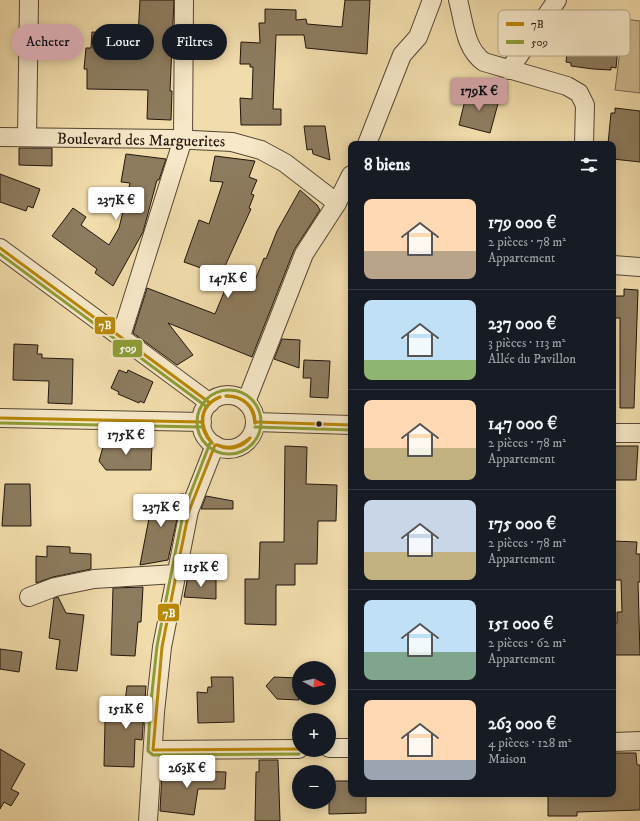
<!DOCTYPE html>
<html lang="fr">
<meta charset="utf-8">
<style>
:root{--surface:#171b24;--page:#20242c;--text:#f1f3f6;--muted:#9ea1a6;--line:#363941;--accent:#c59692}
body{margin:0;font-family:"IM FELL DW Pica",serif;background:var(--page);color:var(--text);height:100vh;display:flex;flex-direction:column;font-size:15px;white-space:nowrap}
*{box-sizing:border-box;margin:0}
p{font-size:13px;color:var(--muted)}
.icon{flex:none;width:22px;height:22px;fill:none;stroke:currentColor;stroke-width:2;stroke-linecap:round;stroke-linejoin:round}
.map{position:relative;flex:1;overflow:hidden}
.side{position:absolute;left:348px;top:141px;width:268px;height:656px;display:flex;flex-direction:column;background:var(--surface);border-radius:8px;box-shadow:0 2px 10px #0003}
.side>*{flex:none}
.guide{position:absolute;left:12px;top:24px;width:276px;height:36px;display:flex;gap:8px}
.needle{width:26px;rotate:98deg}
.tools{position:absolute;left:292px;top:661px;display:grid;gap:8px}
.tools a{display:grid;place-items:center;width:44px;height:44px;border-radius:50%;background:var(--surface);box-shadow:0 2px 10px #0003;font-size:20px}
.price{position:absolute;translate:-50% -34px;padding:0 9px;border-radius:4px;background:#fff;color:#222;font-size:13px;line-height:26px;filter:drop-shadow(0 1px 2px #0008)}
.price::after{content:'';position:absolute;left:50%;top:24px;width:12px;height:9px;margin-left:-6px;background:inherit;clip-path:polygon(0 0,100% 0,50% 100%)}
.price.current{background:var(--accent);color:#111}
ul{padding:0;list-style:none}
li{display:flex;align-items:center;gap:12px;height:100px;padding:0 16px}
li+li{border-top:1px solid var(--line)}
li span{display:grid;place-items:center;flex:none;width:112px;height:80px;border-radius:8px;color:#555}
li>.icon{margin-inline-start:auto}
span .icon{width:48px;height:48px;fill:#fffc;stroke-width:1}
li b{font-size:17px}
h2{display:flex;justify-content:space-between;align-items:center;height:48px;padding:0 16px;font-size:17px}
.chip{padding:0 14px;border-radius:18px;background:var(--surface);box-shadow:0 2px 10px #0003;font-size:14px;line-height:36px}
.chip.current{background:var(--accent);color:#111}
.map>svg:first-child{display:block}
.green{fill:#ceba90;stroke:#78684e}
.building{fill:#8d7c5f;stroke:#21150d}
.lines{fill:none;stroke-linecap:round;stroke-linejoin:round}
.minor-casing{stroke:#554734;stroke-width:20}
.minor{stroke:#f6e8c8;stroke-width:18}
.bus-1-casing{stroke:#f6e8c8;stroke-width:6}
.bus-2-casing{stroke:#f6e8c8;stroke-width:6}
.bus-1{stroke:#b98804;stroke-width:3}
.bus-2{stroke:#8e9d35;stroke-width:3}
.bus-dot{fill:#21150d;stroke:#f6e8c8;stroke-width:1.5}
.labels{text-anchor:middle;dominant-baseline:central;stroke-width:4;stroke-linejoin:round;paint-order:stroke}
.street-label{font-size:16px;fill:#21150d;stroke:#f6e8c8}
.key{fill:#f6e8c8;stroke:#b6a990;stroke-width:1}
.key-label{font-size:11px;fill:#21150d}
.line-badge{stroke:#f6e8c8;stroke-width:1.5}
.badge-label{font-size:11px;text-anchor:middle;font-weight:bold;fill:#fff}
</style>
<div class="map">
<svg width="640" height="821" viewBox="0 0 640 821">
<rect width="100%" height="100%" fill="#f1dcab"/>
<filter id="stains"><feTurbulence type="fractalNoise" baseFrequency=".005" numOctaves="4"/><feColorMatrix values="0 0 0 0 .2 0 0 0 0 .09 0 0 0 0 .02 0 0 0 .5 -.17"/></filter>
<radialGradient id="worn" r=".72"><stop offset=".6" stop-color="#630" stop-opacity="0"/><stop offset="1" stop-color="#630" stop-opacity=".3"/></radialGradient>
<polygon class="green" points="624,19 640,21 640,93 615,90"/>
<g class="building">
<polygon points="140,0 174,0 170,91 172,91 171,120 147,119 148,90 87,89 87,69 84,69 86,48 91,48 92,32 108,33 108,35 138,36"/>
<polygon points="345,0 370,0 367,54 306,48 304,35 276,35 273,109 281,109 281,125 241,125 240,98 252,99 253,67 250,67 250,64 240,64 241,42 260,43 259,23 265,23 265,9 296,10 296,20 306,19 307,24 342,27"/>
<polygon points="576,11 617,16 616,19 621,19 616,68 611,67 611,70 593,69 571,66 571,63 566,62 571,14 576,14"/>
<polygon points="467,92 499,100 490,133 459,125"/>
<polygon points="615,108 640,111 640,162 613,159 613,144 608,144 611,113 615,113"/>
<polygon points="304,126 325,126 330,160 313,154 312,149 307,150"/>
<polygon points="19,148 52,148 52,166 19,165"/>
<polygon points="126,154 166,159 159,180 157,180 143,232 113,286 95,273 97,269 52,236 73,208 86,217 81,225 109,245 119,228 130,183 121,182"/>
<polygon points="215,156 255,161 249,177 257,180 251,194 254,195 249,208 251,209 221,275 184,262 199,220 209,224 223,182 210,181"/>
<polygon points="0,174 40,189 33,208 28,206 26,211 0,202"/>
<polygon points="300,190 317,205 320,210 294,250 252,357 168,323 193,355 177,365 133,333 147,288 215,314 229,280 252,288 264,258 266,259 277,231"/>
<polygon points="624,289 638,290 634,408 620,408 620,318 613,318 613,296 624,296"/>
<polygon points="282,339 300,340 299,368 274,359"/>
<polygon points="14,344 38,345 37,354 42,354 42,358 73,359 72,404 48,403 49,381 13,380"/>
<polygon points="304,360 330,361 328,398 310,397 311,378 303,378"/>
<polygon points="119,370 127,373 128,370 153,382 144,403 140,401 139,403 118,394 119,392 111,388"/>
<polygon points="105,440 144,441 144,445 152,445 151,470 106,470 99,461"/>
<polygon points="285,446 307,447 306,484 337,485 336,521 318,521 317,564 295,564 295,585 276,585 276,625 245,624 245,579 259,579 260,542 284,542"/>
<polygon points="613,446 638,446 636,480 613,480"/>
<polygon points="5,484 30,484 31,526 2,526"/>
<polygon points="184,494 179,510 168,560 140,565 150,513 150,497"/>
<polygon points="206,496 233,501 233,509 201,509"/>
<polygon points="613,541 637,542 636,554 640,554 640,582 638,582 640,655 613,655 613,623 617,623 617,612 622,612 621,580 613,580"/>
<polygon points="47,546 70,547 70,553 91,554 91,569 53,577 36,583 36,556 47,557"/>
<polygon points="188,576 204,576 205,579 216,579 216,599 184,597"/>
<polygon points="143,587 141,622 138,622 135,656 111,655 113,588"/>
<polygon points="58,597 66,613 84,615 77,671 56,669 60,640 49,638 54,598"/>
<polygon points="0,649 22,652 19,672 0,669"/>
<polygon points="211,677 233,677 234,722 198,723 197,692 207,693 208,687 212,687"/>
<polygon points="274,677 299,678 299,700 277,699 266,686"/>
<polygon points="127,686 146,686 142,740 135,739 134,767 104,766 105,722 123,718"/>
<polygon points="0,749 25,764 11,789 19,793 11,806 4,802 0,809"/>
<polygon points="613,753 636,753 637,765 640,765 640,810 577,812 577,816 548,816 548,794 613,794"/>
<polygon points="259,760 278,760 280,821 255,821 256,772 259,772"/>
<polygon points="188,771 226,772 225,789 198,789 194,815 160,811 162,772"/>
<polygon points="329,781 351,781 351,794 366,794 366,813 329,814"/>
</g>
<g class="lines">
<g class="minor-casing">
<g id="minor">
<path d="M458 0C464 22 465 49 484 62L567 86 579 93 585 105 584 144"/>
<polyline points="509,70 557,0"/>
<polyline points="0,137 173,139 232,142 261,150 285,163 337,203"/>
<polyline points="27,137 29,0"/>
<polyline points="367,144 402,55 418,37 432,0"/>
<polyline points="0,248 210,403"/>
<polyline points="613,265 640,267"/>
<polyline points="121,336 183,139 184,0"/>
<circle cx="228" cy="422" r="27"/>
<polyline points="246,402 304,254 337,203 351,175"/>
<polyline points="0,418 202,422"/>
<polyline points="255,422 351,425"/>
<polyline points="613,433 640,433"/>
<polyline points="29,597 55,587 94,579 176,574"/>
<polyline points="613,742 640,741"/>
<polyline points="329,748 351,748"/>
<polyline points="153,750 299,749"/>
<polyline points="148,821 155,712 162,647 189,511 215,445"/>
</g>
</g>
<use href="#minor" class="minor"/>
<g class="bus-1-casing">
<g id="bus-1">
<polyline points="0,248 210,403"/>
<path d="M226 396C243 396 253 406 255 423"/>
<path d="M226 396C242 395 256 407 255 423"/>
<polyline points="0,418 202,422"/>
<polyline points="255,422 351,425"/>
<path d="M212 443C197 428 199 405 220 397"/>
<path d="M212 443C199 426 198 407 220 397"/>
<polyline points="215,445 189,511 180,555 162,647 153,750 299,749"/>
<path d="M217 445C230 450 240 446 250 438"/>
<path d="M217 445C228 451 243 448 250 438"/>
</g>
</g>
<g class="bus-2-casing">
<g id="bus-2">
<polyline points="0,254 207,407"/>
<circle cx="229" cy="422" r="32"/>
<polyline points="0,423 202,427"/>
<polyline points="255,427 351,430"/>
<polyline points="210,443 184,510 175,554 157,646 150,711 148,751 153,755 299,754"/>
</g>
</g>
<use href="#bus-1" class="bus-1"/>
<use href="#bus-2" class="bus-2"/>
</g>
<circle class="bus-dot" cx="319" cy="424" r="3.5"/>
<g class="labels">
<g class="street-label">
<text transform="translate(141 140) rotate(1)">Boulevard des Marguerites</text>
</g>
</g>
<rect x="498" y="10" width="132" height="46" rx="6" class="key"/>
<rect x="506" y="22" width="18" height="4" fill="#b98804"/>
<rect x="506" y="40" width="18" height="4" fill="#8e9d35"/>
<g class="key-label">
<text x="531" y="28">7B</text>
<text x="531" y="46">509</text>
</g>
<g class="line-badge">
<rect x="94" y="316" width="22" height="19" rx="4" fill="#b98804"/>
<rect x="112" y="339" width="31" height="19" rx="4" fill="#8e9d35"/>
<rect x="157" y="603" width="23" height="19" rx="4" fill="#b98804"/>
</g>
<g class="badge-label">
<text x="105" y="329">7B</text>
<text x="128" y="352">509</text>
<text x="169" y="617">7B</text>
</g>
<rect width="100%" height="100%" filter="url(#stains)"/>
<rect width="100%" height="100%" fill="url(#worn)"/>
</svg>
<div class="tools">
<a><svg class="needle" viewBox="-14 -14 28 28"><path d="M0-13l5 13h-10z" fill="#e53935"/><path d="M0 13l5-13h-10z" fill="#9ea1a6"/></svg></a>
<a>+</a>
<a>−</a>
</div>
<b class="price current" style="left:479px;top:112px">179K €</b>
<b class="price" style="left:116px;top:221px">237K €</b>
<b class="price" style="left:228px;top:299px">147K €</b>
<b class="price" style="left:126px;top:456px">175K €</b>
<b class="price" style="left:161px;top:528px">237K €</b>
<b class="price" style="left:201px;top:588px">115K €</b>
<b class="price" style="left:126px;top:730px">151K €</b>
<b class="price" style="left:187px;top:789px">263K €</b>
<div class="guide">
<a class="chip current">Acheter</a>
<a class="chip">Louer</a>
<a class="chip">Filtres</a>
</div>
<section class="side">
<h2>8 biens<svg class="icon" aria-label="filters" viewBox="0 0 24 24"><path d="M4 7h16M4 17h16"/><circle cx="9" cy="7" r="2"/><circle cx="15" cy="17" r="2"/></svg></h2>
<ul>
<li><span style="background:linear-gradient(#ffd9b3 65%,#b9a48a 0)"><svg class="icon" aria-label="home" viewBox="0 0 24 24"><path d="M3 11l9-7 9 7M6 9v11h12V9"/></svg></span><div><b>179 000 €</b><p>2 pièces · 78 m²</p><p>Appartement</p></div></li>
<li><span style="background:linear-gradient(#bfe0f5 75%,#8fb573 0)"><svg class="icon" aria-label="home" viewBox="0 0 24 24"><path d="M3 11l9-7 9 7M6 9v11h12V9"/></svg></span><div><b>237 000 €</b><p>3 pièces · 113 m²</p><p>Allée du Pavillon</p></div></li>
<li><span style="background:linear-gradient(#ffd9b3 60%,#c2b280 0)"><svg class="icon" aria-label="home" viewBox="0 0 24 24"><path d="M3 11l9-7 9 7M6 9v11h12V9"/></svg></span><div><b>147 000 €</b><p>2 pièces · 78 m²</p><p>Appartement</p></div></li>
<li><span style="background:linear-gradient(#c9d6e8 65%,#c2b280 0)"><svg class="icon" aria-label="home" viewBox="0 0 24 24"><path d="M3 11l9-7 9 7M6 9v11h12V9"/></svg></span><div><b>175 000 €</b><p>2 pièces · 78 m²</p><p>Appartement</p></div></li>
<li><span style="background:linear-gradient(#bfe0f5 65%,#7fa58c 0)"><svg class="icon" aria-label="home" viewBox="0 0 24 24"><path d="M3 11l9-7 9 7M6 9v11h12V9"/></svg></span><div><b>151 000 €</b><p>2 pièces · 62 m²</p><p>Appartement</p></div></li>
<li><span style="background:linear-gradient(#ffd9b3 75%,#9aa5b1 0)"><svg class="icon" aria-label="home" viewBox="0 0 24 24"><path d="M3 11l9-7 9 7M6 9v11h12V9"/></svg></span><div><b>263 000 €</b><p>4 pièces · 128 m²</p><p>Maison</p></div></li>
</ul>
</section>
</div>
